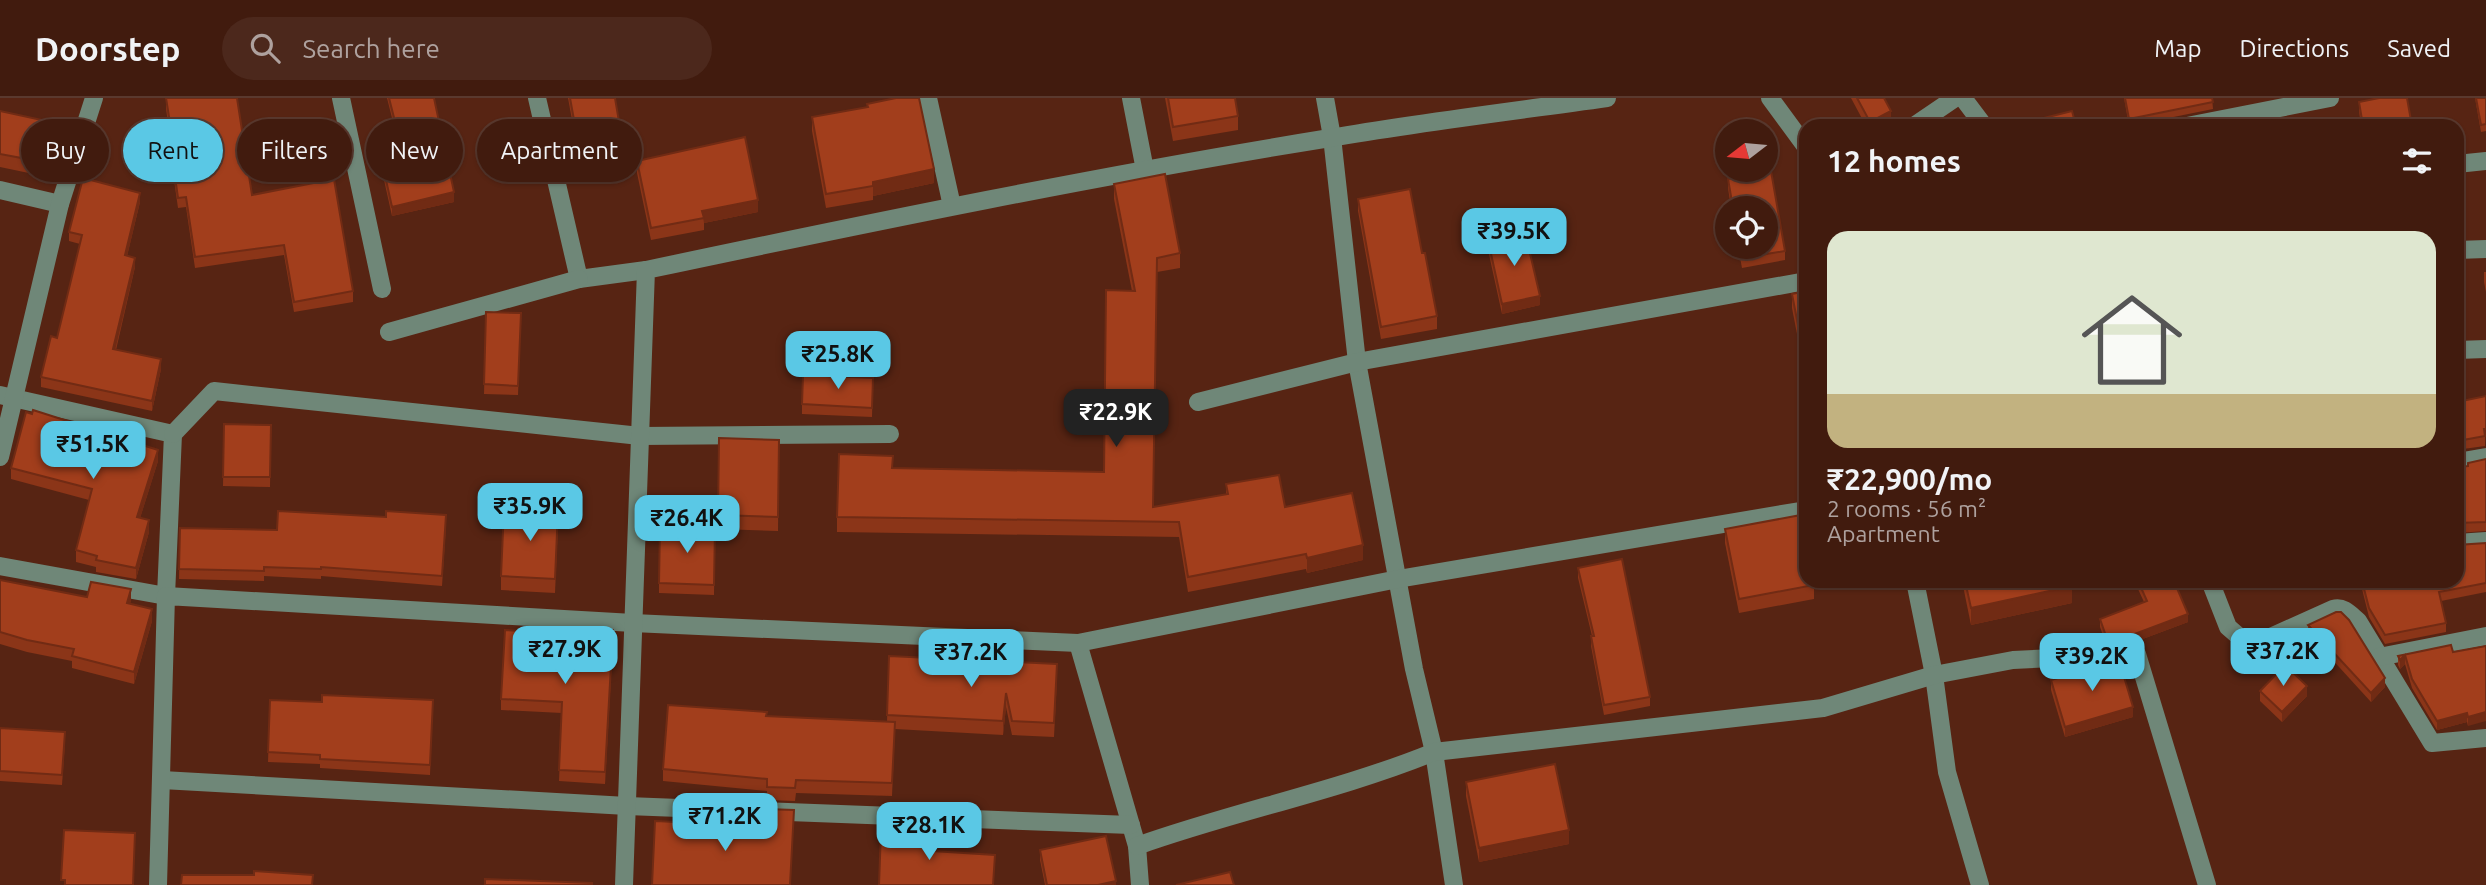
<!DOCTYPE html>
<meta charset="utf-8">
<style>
:root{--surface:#411b0e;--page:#4c281c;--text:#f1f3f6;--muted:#aea19e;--line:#5a392e;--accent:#5ac8e5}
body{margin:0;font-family:Ubuntu,sans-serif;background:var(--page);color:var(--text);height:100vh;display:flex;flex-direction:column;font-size:26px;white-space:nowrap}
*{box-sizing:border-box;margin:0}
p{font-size:23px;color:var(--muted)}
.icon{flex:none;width:38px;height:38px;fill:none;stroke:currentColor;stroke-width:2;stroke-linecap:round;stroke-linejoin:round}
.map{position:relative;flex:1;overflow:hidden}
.side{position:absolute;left:1799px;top:21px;width:665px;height:469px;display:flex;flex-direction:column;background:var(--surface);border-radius:21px;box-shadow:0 2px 5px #0004,0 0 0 2px var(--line)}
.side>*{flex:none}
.guide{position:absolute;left:21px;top:21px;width:665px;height:63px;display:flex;gap:14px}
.needle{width:46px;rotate:254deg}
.buttons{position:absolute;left:1715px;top:21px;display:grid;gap:14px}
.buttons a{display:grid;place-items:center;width:63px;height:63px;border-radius:50%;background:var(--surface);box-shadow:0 2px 5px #0004,0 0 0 2px var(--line);font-size:35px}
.price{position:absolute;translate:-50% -60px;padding:0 16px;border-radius:14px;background:var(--accent);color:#111;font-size:23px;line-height:46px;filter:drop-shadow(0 2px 4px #0008)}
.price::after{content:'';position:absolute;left:50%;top:42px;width:21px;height:16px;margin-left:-10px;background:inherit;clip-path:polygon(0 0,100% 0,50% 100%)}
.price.selected{background:#222;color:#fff}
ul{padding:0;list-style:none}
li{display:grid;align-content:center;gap:14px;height:371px;padding:0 28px}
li+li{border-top:2px solid var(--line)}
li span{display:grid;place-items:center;height:217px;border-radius:21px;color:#555}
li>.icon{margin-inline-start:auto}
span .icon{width:126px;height:126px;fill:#fffc;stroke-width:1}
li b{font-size:30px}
h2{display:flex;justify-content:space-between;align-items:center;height:84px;padding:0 28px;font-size:30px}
.pill{padding:0 24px;border-radius:32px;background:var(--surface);box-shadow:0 2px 5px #0004,0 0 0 2px var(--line);font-size:24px;line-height:63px}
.pill.selected{background:var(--accent);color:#111}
header{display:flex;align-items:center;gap:42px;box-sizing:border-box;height:98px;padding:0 35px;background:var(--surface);border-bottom:2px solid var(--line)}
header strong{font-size:33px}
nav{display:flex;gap:38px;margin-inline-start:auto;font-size:24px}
.search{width:490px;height:63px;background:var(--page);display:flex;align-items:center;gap:18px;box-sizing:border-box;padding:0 24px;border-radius:38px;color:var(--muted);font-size:26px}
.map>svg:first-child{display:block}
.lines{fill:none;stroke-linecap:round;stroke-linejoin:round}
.minor{stroke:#6f8778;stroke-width:18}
.wall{fill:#8b3518}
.shaded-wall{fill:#712b14}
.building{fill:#a23e1c;stroke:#712b14;stroke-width:2}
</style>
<header>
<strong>Doorstep</strong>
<div class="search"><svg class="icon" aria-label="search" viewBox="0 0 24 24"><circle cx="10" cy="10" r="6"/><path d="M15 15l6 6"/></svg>Search here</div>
<nav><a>Map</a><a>Directions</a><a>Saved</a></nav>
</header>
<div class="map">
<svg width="2486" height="787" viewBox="0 0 2486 787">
<rect width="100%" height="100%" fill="#572413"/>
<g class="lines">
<g class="minor">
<polyline points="341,0 382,191"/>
<polyline points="537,0 579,181 646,172"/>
<polyline points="928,0 952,108"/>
<polyline points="1131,0 1145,72"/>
<polyline points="1325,0 1332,39 1357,264 1414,571 1434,654 1454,787"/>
<polyline points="1770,0 1806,49"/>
<polyline points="1963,0 1984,28"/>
<polyline points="1914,28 1955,0"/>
<polyline points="2187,28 2330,0"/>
<polyline points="2457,66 2486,63"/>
<polyline points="0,92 60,106"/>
<polyline points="2457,152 2486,151"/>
<polyline points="389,234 579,181"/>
<polyline points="2457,252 2486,251"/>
<polyline points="0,297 173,336 166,498 0,468"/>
<polyline points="1198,304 1357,264 1806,183"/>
<polyline points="173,336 214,293 640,338 890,336"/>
<polyline points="0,359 60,106 94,0"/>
<polyline points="2457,364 2486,359"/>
<polyline points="2457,445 2486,443"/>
<polyline points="1915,483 1934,577 1947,674 1980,787"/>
<path d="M2210 483 2228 529 2243 542H2264L2333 511C2344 508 2350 516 2358 523L2432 645 2486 640"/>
<polyline points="1078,545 1137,748 1140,787"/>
<polyline points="2379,559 2486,538"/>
<polyline points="162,682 627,708 1131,727"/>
<path d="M1137 748C1235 713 1338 693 1434 654L1823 610 1934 577 2013 562 2137 556 2207 787"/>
<polyline points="158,787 166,498 633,525 1078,545 1398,481 1806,412"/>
<path d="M624 787 646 172C873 124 1101 77 1330 40 1422 24 1515 13 1607 0"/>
</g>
</g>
<g class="wall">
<polygon points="166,0 252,97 353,193 353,204 294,214 284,157 195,170 186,109 178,110 171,61 171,51 172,51 166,11"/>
<polygon points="387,0 434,0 454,104 392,118 384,82 384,73 404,68"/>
<polygon points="568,0 615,0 625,59 625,68 582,76"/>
<polygon points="1165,0 1235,0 1238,18 1238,32 1173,43"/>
<polygon points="1851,0 1884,0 1891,22 1881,28 1866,28"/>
<polygon points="2124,0 2212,0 2213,11 2129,28"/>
<polygon points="2475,0 2486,0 2486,33 2481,34"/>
<polygon points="2359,4 2412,28 2361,28 2359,13"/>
<polygon points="867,6 934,85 873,98 873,102 826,110 812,33 812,19 867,10"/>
<polygon points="0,13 51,37 43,78 0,69"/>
<polygon points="637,63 758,114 704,125 704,132 651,142 637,75"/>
<polygon points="1771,73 1785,153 1785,162 1742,170 1738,149 1766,149 1766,110 1731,110 1728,90 1728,81"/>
<polygon points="1114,86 1180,155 1180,170 1157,174 1153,409 1226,396 1226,386 1285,409 1363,462 1307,475 1306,471 1188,494 1179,439 837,434 837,419 893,370 1104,374 1132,193 1114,101"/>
<polygon points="1358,101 1422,155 1437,218 1437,231 1381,241 1358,113"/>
<polygon points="140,104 127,158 135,169 116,252 161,271 152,313 41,289 41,279 57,240 80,146 69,143 69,134"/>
<polygon points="1488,142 1540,207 1502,216 1488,152"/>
<polygon points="2484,174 2486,174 2486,194 2484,184"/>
<polygon points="1806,193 1806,283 1792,210 1792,196"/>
<polygon points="486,214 521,215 518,297 484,296"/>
<polygon points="873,280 872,319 802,316 802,306"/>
<polygon points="2486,298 2485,348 2463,351 2457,319 2457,304"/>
<polygon points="224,326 271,327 270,389 223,388"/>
<polygon points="719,340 779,342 778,433 718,431"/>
<polygon points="2486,361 2486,433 2457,435 2457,369 2468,368"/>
<polygon points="158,363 140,420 149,434 136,481 96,474 96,469 76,464 76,452 89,402 11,381 11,370"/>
<polygon points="558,426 555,495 501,492 501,478"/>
<polygon points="446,427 442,488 321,478 321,481 264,478 264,483 179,481 180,430 277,432"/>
<polygon points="715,429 714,497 659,495 659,485"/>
<polygon points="1725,431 1814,487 1814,501 1739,515 1725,445"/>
<polygon points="2486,445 2486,494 2441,503 2446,525 2446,534 2385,546 2369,519 2360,483 2457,483"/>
<polygon points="1578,470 1650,599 1650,608 1604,617 1591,548 1592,538 1578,480"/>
<polygon points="0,482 87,499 131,503 130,505 152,523 134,586 72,570 72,563 27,554 0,546"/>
<polygon points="1962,483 2071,483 2072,505 1971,527"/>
<polygon points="2138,483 2187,483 2176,488 2188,524 2132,545 2106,546 2100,529 2100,521 2144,504 2138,491"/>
<polygon points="2308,527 2385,589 2371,604 2308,535"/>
<polygon points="613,543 605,686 559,683 562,615 501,612 501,601"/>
<polygon points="2486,548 2468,628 2467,624 2437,632 2412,590 2405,566 2400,571 2398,567 2398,558 2453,554"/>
<polygon points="889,558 1057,580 1054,639 1012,637 1006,609 1003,637 895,631 892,698 796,695 795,703 767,702 767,693 663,683 663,671 767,618 887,624"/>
<polygon points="2051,582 2133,619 2065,639 2051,592"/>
<polygon points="2260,593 2307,598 2282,624 2260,603"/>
<polygon points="270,602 322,604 433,602 430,677 320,670 320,666 268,664"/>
<polygon points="0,630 65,644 62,687 0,683"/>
<polygon points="1466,684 1569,746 1479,764 1466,698"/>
<polygon points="1040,752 1116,787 1045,787 1040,762"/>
</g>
<g class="shaded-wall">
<polygon points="1891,13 1891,22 1881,28 1870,28 1870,24"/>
<polygon points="51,24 51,37 43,78 43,64"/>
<polygon points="934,71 934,85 873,98 873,84"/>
<polygon points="454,94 454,104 392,118 392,109"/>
<polygon points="140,95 140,104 125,167 125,157"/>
<polygon points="758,102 758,114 704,125 702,113"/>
<polygon points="135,160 135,169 113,261 113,251"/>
<polygon points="1540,198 1540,207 1502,216 1502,206"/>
<polygon points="161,261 161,271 152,313 152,303"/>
<polygon points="158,352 158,363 137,430 137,419"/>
<polygon points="149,422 149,434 136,481 136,470"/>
<polygon points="1363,447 1363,462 1307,475 1307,460"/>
<polygon points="2174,483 2187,483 2174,490"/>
<polygon points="2072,488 2072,505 1971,527 1971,510"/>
<polygon points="131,491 131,503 127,516 127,505"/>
<polygon points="152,511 152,523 134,586 134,574"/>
<polygon points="2188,516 2188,524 2132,545 2132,537"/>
<polygon points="613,532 613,543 605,686 605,674"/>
<polygon points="2405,557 2405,566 2400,571 2400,562"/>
<polygon points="2385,580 2385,589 2371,604 2371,595"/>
<polygon points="2307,588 2307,598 2282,624 2282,614"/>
<polygon points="1006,595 1006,609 1003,637 1003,623"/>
<polygon points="2133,609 2133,619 2065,639 2065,629"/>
<polygon points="2486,614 2486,623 2468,628 2468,619"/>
<polygon points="2467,615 2467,624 2437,632 2437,623"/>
<polygon points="1569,732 1569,746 1479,764 1479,750"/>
<polygon points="1116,783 1116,787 1098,787"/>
</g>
<g class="building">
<polygon points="166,0 237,0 252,97 334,81 353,193 294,204 284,147 195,159 186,99 178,100 171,51 174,50"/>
<polygon points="389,0 434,0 454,94 392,109 384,73 406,67"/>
<polygon points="570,0 615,0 625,59 582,66"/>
<polygon points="896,0 919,0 934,71 873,84 873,88 826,96 812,19 868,9 867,6"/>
<polygon points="1168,0 1235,0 1238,18 1173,29"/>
<polygon points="1857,0 1884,0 1891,13 1870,24"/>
<polygon points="2125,0 2212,0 2213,4 2129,21"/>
<polygon points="2379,0 2407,0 2412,28 2363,28 2359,4"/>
<polygon points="2476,0 2486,0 2486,26 2481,27"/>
<polygon points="0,13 51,24 43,64 0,56"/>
<polygon points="2072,13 2076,28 2042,28 2040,21"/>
<polygon points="745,39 758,102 702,113 704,120 651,130 637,63"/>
<polygon points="1771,73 1785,153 1742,160 1740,149 1766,149 1766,110 1733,110 1728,81"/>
<polygon points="1165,76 1180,155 1157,160 1153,409 1228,396 1226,386 1279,377 1285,409 1352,395 1363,447 1307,460 1306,456 1188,479 1179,424 837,419 839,356 893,358 892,370 1104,374 1106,192 1135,193 1114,86"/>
<polygon points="83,80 140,95 125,157 135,160 113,251 161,261 152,303 41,279 51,238 57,240 82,137 69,134"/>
<polygon points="1410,91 1422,155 1425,155 1437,218 1381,229 1358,101"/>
<polygon points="1525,134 1540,198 1502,206 1488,142"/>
<polygon points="1806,193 1806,269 1792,196"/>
<polygon points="486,214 521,215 518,288 484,286"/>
<polygon points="803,277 873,280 872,310 802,306"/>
<polygon points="2486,298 2486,331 2484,331 2485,338 2463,342 2457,310 2457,304"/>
<polygon points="33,312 158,352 137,419 149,422 136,470 96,462 97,458 76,452 92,391 11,370 26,314 32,316"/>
<polygon points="224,326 271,327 270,379 223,379"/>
<polygon points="719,340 779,342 778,419 718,417"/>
<polygon points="2486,361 2486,424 2457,425 2457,369 2468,368 2468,365"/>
<polygon points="504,410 558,412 555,481 501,478"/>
<polygon points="278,413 386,419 386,413 446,417 442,478 321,469 321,471 264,469 264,473 179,471 180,430 277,432"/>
<polygon points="1801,417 1806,442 1806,483 1814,483 1814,487 1739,501 1725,431"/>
<polygon points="660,427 715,429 714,487 659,485"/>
<polygon points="2486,445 2486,485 2439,494 2446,525 2385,537 2369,510 2362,483 2457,483 2457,447"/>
<polygon points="1622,461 1650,599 1604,607 1591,538 1594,538 1578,470"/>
<polygon points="0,482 87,499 91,484 131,491 127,505 152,511 134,574 72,558 74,551 27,542 0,534"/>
<polygon points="1965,483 2071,483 2072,488 1971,510"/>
<polygon points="2138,483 2174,483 2188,516 2132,537 2106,538 2100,521 2147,503"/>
<polygon points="2336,514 2341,514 2349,522 2385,580 2371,595 2308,527"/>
<polygon points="560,529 613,532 605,674 559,672 562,604 501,601 505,532 560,535"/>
<polygon points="2451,547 2453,554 2486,548 2486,614 2468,619 2467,615 2437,623 2412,581 2405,557 2400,562 2398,558"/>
<polygon points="889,558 1057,566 1054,625 1012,623 1006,595 1003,623 887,617"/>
<polygon points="2119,562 2133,609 2065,629 2051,582"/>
<polygon points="2285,567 2307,588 2282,614 2260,593"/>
<polygon points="322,597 433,602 430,667 320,661 320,657 268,654 270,602 322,604"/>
<polygon points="668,607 767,614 766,618 895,624 892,685 796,682 795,690 767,689 767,681 663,671"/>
<polygon points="0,630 65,634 62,677 0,673"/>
<polygon points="1555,666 1569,732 1479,750 1466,684"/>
<polygon points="765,711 794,712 790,787 652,787 655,723 765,728"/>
<polygon points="64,732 135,735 133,787 65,787 65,782 61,782"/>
<polygon points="881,732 934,734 933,753 995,757 993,787 879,787"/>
<polygon points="1106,738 1116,783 1098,787 1047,787 1040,752"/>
<polygon points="254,773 313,777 312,787 181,787 182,777 254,777"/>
<polygon points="1230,774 1234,787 1176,787"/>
<polygon points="485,781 592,785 592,787 485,787"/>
</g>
</svg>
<div class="buttons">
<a><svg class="needle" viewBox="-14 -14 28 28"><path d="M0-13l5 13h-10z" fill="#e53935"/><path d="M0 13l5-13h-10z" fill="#aea19e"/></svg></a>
<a><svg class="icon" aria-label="locate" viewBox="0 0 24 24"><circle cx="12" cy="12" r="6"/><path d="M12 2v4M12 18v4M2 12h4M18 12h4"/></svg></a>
</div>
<b class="price" style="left:1514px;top:170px">₹39.5K</b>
<b class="price" style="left:838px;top:293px">₹25.8K</b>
<b class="price selected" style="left:1116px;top:351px">₹22.9K</b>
<b class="price" style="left:93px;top:383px">₹51.5K</b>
<b class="price" style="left:530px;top:445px">₹35.9K</b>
<b class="price" style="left:687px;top:457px">₹26.4K</b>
<b class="price" style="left:565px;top:588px">₹27.9K</b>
<b class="price" style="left:2283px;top:590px">₹37.2K</b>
<b class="price" style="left:971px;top:591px">₹37.2K</b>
<b class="price" style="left:2092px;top:595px">₹39.2K</b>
<b class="price" style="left:725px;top:755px">₹71.2K</b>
<b class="price" style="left:929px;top:764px">₹28.1K</b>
<div class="guide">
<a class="pill">Buy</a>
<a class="pill selected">Rent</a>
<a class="pill">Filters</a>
<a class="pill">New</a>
<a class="pill">Apartment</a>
</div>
<section class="side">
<h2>12 homes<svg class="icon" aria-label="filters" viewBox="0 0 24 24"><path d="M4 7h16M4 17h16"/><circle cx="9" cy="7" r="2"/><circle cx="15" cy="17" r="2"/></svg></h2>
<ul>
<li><span style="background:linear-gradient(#dfe7d0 75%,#c2b280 0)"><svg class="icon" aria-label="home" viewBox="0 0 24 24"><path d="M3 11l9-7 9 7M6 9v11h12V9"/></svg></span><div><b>₹22,900/mo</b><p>2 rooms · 56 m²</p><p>Apartment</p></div></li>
</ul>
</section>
</div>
